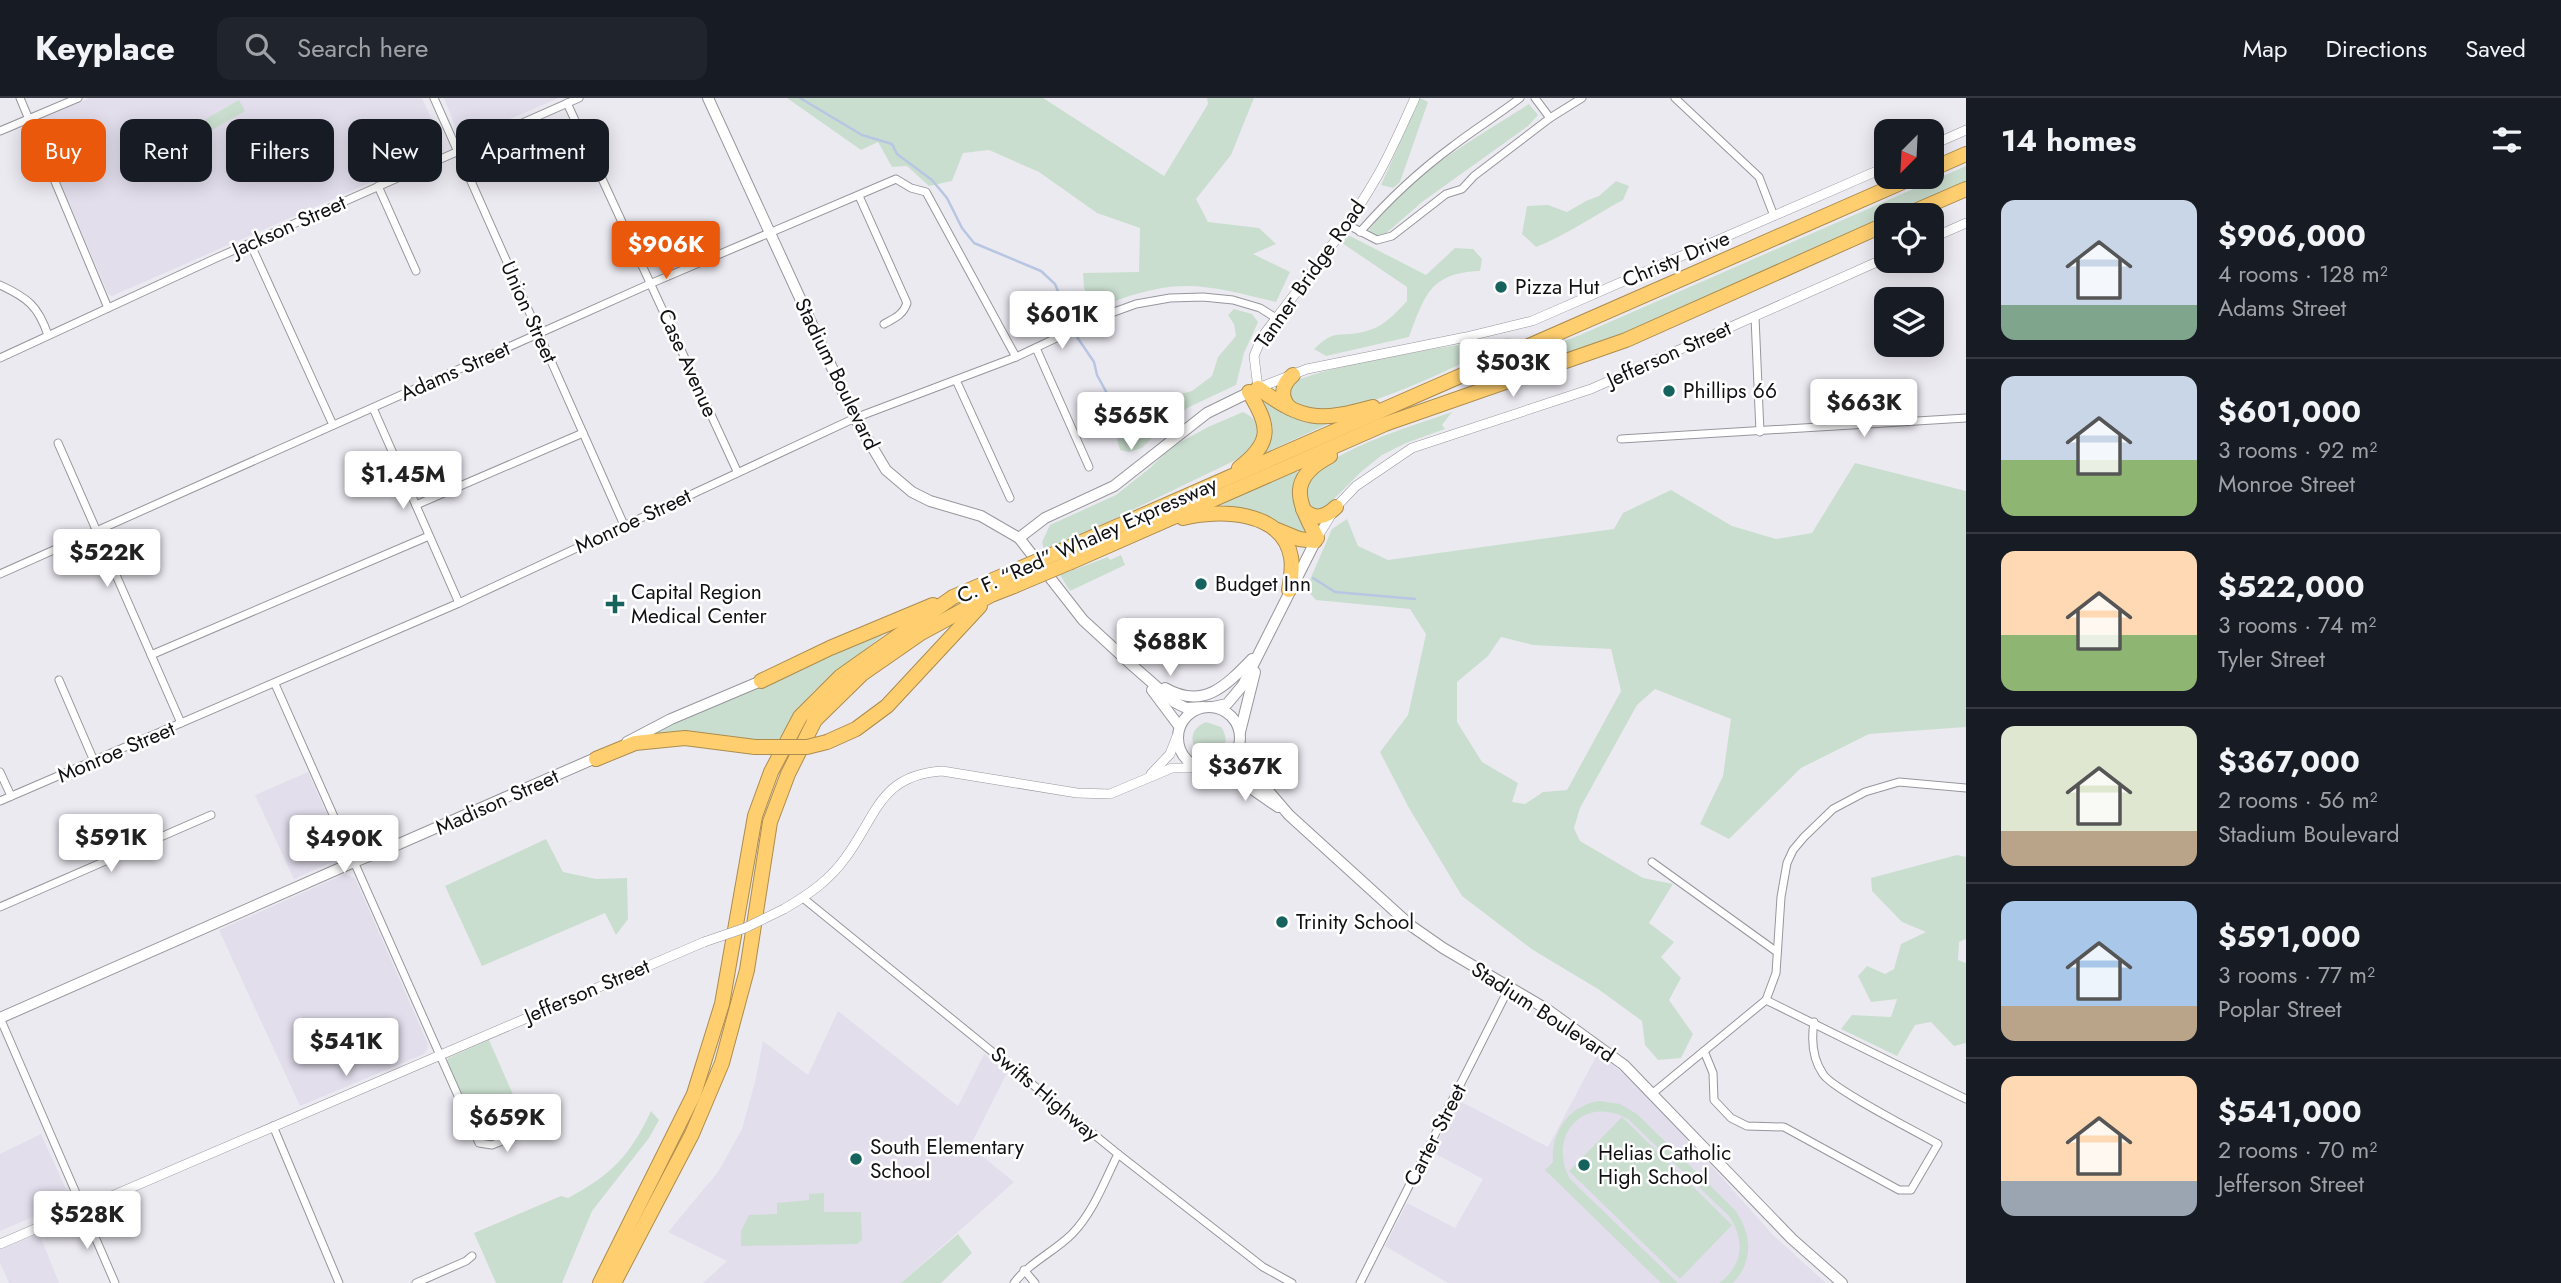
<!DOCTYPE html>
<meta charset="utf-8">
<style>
:root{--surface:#171b24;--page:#20242c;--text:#f1f3f6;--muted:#9ea1a6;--line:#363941;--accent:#ea580c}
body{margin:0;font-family:Jost,sans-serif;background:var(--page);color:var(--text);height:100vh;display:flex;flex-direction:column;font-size:26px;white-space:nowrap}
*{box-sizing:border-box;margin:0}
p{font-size:23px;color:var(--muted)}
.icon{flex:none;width:38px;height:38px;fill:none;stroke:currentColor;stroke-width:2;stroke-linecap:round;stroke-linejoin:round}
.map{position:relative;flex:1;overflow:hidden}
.panel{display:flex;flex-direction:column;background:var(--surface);width:595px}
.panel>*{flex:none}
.hud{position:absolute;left:21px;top:21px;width:665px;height:63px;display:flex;gap:14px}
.needle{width:46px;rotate:204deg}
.controls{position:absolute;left:1874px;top:21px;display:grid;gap:14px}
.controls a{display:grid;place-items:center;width:70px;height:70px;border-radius:14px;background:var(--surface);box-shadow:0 4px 18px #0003;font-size:35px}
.price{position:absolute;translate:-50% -60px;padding:0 16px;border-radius:7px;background:#fff;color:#222;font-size:23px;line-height:46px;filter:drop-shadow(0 2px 4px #0008)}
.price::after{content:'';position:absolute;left:50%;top:42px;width:21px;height:16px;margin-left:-10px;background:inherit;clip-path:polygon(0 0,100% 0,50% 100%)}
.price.active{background:var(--accent);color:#fff}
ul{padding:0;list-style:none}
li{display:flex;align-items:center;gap:21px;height:175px;padding:0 35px}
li+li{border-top:2px solid var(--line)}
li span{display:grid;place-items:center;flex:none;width:196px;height:140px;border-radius:14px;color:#555}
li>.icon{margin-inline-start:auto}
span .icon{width:84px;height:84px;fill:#fffc;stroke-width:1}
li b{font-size:30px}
h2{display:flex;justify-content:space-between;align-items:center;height:84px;padding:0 35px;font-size:30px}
.tag{padding:0 24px;border-radius:14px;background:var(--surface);box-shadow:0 4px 18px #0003;font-size:24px;line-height:63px}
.tag.active{background:var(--accent);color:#fff}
header{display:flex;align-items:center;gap:42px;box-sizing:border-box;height:98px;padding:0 35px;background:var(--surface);border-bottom:2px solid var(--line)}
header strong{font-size:33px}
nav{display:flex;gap:38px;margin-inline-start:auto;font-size:24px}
.search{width:490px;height:63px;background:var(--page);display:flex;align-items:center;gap:18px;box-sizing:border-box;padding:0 24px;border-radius:14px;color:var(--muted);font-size:26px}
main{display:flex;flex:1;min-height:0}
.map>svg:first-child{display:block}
.built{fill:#e2deec}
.green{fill:#cadecf;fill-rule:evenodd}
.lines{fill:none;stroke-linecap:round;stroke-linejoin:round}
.stream{stroke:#b8c6e3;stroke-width:2.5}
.minor-casing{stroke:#97969c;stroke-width:9}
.tertiary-casing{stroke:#97969c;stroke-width:10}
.secondary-casing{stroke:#97969c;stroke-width:12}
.motorway-casing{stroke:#ac8c4f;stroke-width:16}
.minor{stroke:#fff;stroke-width:7}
.tertiary{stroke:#fff;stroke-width:9}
.secondary{stroke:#fff;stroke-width:10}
.motorway{stroke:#ffcf6f;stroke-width:14}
.tertiary-bridge-casing{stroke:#97969c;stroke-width:10;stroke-linecap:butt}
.motorway-bridge-casing{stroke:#ac8c4f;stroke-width:16;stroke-linecap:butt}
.tertiary-bridge{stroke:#fff;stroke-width:9}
.motorway-bridge{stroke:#ffcf6f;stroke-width:14}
.poi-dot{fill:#16635e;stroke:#fff;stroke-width:2.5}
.labels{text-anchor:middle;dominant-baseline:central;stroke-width:5;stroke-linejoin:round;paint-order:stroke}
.street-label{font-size:21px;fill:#111113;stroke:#fff}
.poi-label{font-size:21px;fill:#111113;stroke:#fff;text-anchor:start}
</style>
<header>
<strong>Keyplace</strong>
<div class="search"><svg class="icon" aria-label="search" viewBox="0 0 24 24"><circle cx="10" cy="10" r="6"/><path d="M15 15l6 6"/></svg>Search here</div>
<nav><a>Map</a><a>Directions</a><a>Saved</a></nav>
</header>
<main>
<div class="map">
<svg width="1966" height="1185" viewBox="0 0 1966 1185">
<rect width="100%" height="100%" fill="#eceaf1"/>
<g class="built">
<polygon points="90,0 422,0 442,43 441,51 438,55 112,198 108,196 38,32 39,22"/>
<polygon points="444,0 559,0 468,39 457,33"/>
<polygon points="308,674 343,752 343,757 339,761 294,781 255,697"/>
<polygon points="345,776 355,780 428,946 427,952 424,956 300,1008 219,832"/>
<polygon points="838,913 958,1008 984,956 1007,975 970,1048 1014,1084 901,1185 703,1185 727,1163 668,1134 718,1074 742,1031 755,984 763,943 808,977"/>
<polygon points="1598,955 1630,981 1684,1037 1773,1137 1826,1185 1448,1185 1385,1148 1407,1105 1455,1130 1483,1081 1432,1054 1458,1002 1548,1049"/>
<polygon points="41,1036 70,1100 68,1104 0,1133 0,1056"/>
<polygon points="39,1135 59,1185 9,1185 0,1165 0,1151"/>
</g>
<g class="green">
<path d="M787 0H1043L1164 78 1208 6 1207 0H1254L1231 57 1196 101 1208 124 1259 130 1276 146 1253 156 1290 174 1276 204C1238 195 1196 182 1157 191 1135 195 1114 203 1094 211L1084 190 1083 175 1139 174 1140 130 1097 115 1039 74 989 52 963 55 952 83 929 88 907 68 892 69 878 44 861 52Z"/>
<polygon points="1420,0 1428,4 1400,84 1393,90 1381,87"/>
<polygon points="239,2 245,13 210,33 204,22"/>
<path d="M1529 6 1538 17 1528 28 1422 104 1383 138 1374 139 1369 132C1402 81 1479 38 1529 6Z"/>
<polygon points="1966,68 1966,86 1896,117 1886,117 1886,121 1614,240 1499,280 1495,269 1580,237"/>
<path d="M1616 83 1629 88 1623 102C1593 118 1567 137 1536 149L1522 136 1527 108 1548 107 1567 114 1586 103 1599 98Z"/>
<path d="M1348 137 1426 177 1455 150 1473 151 1482 161 1480 173C1429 175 1425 198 1409 239L1326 258 1314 251C1336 230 1336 240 1363 234 1382 230 1394 217 1407 203V189L1342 145Z"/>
<polygon points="1234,211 1252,216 1258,224 1244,255 1236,287 1189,309 1166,326 1142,350 1129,354 1120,352 1117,341 1120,326 1137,323 1159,312 1168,299 1192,293 1212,278 1218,259 1236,238 1234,226 1228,217"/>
<path d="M1511 240C1463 266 1378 308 1325 314 1314 316 1299 308 1289 304L1288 288C1308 269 1476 243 1511 240Z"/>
<polygon points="1265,299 1328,326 1260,357"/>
<path d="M1243 314C1265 323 1257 343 1244 358L1068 443 1044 451 1042 444 1050 427 1116 397 1150 370 1170 350 1208 329Z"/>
<path d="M1452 314 1442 327 1445 331 1406 345 1382 357 1362 373 1323 412H1316L1305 402C1306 395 1306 386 1310 381 1333 351 1415 327 1452 314Z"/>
<path d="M1855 365 1966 393V629L1869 636 1801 670 1729 741 1700 726 1723 678 1731 621 1655 591 1637 607 1580 710 1574 730 1580 743 1643 780 1673 786 1649 825 1674 844 1661 859 1681 880 1669 902 1693 936 1681 960 1658 962 1645 947 1642 923 1598 891 1533 852 1462 798 1409 710 1380 654 1408 617 1426 536 1410 511 1316 502 1306 491 1332 431 1347 421 1358 448 1388 462 1614 431 1623 415 1671 392 1732 428 1776 441 1812 435ZM1501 539 1533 547 1611 551 1621 593 1567 692 1543 694 1525 706 1512 704 1518 685 1482 664 1457 624V584L1488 558Z"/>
<polygon points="1296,373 1299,376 1308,433 1305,437 1221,406"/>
<polygon points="1121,457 1125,467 1070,493 1060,477 1108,459 1110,462"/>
<polygon points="893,529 814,593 797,613 775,647 649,635"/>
<path d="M1206 624 1221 629C1229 640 1226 651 1215 657L1199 655C1188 643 1191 630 1206 624Z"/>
<polygon points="546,741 563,774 596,781 627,780 628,821 616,837 605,815 482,868 445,788"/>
<polygon points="1957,757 1966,759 1966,841 1959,844 1958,862 1966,865 1966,945 1954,948 1931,924 1915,927 1897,958 1841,931 1852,917 1891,919 1897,901 1871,904 1858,878 1867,868 1885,876 1894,871 1901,846 1926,834 1902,824 1872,793 1871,780"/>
<polygon points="489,942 526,1026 485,1042 478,1036 447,964 448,960"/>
<path d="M1599 1003 1620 1006 1637 1016 1735 1112C1752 1136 1754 1163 1733 1185H1719C1744 1167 1745 1142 1729 1118L1628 1021C1583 996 1547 1038 1570 1081L1678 1185H1661L1545 1072 1553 1064C1551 1033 1569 1008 1599 1003Z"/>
<path d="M651 1013 659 1022 649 1040 592 1113 562 1185H496L474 1135 561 1098 568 1100C611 1077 630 1058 651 1013Z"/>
<polygon points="1622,1019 1732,1127 1680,1181 1569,1073"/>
<polygon points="824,1095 824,1114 861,1114 862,1142 857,1146 741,1148 741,1133 749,1117 777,1116 777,1105 809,1102 809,1096"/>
<polygon points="958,1136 972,1155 941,1185 901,1185"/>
</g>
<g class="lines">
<g class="stream">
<polyline points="800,0 862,37 892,46 897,56 932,82 947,100 962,130 974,145 1041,173 1055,186 1070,222"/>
<polyline points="1075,236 1094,264 1097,277 1116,312 1125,325 1138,335"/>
<polyline points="1313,480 1335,494 1415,501"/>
</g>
<g class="minor-casing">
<g id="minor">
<polyline points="20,0 108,210"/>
<polyline points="434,0 624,427"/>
<polyline points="1535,0 1550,20"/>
<polyline points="1675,0 1759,79 1774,118"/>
<polyline points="567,5 737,373"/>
<polyline points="0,33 78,0"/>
<polyline points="378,88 416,173"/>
<path d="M859 98 907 205C903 217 895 220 884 226"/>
<polyline points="1346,126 1377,142 1392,138 1446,96 1462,91 1474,78 1550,20 1582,0"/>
<path d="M1360 134C1388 102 1419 73 1453 48 1475 31 1498 17 1520 0"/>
<polyline points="250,145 333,327"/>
<path d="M0 187C28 200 38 208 48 237"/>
<polyline points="1755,219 1760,334"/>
<polyline points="1036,250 1089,369"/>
<polyline points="0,260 214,161 579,0"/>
<polyline points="956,282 1010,400"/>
<polyline points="373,310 459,505"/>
<polyline points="1621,341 1966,320"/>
<polyline points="58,345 181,625"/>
<polyline points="416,407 583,335"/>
<polyline points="0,476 652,185 896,81 911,90 926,94 1016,259"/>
<polyline points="151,557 429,438"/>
<polyline points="59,582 94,663"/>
<polyline points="275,586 479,1045 492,1047 533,1031"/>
<polyline points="0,674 11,698"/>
<polyline points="0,703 459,505 855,320 1016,259 1103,218 1136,206 1170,200 1203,199 1233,202 1260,210 1276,220"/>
<polyline points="1652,764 1777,854"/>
<polyline points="803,800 1118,1056 1263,1169 1292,1185"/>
<polyline points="0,809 211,717"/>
<polyline points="1766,902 1776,875 1781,799 1787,765 1793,752 1804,739 1833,711 1865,694 1899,684 1966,690"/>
<polyline points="0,920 115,1185"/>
<path d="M1704 953 1713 975 1714 1002 1731 1020 1747 1028 1784 1029 1899 1092H1911L1938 1046C1917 1034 1832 991 1823 976 1812 960 1811 943 1814 924"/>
<polyline points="1653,995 1766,902 1966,1001"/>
<polyline points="273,1028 339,1185"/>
<polyline points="1024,1172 1035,1185"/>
<polyline points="416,1185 466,1163 472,1158"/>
<path d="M1014 1185C1030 1164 1054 1154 1072 1136 1093 1115 1105 1082 1118 1056"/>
<polyline points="1360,1185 1510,888"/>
</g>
</g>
<g class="tertiary-casing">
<g id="tertiary">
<path d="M1415 0C1403 26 1392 52 1378 77 1345 135 1301 187 1262 239L1254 258 1258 290 1307 271 1466 239 1532 223 1886 69"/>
<polyline points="1932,47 1966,32"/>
<polyline points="1932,140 1966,125"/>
<polyline points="1317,440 1336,409 1356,388 1412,350 1591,291 1886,160"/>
<polyline points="1151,676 1170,656 1177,638"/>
<path d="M784 811C808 797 830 782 846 759 877 717 880 677 942 673L1077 695 1110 696 1172 670H1199"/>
<polyline points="0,1146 704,844"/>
</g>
</g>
<g class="secondary-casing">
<g id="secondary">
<polyline points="708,0 855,320 886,372 912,394 930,403 981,418 1019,440 1083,522 1133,568 1174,604 1186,610 1203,609"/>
<polyline points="1019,440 1045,420 1114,388 1207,315 1256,291"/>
<path d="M1165 590C1203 612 1226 588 1252 561"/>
<polyline points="1152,592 1179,628"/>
<circle cx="1209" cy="640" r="31"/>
<polyline points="1213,609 1227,606 1243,587 1317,440"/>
<polyline points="1240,634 1255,574"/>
<polyline points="627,644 671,621 761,583"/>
<polyline points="1239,647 1242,657 1247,668 1289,717 1410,827 1443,850 1548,912 1624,967 1792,1141 1842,1185"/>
<polyline points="1214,672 1236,680 1278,709"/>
<polyline points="0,920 354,764 399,746 600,658"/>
</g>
</g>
<g class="motorway-casing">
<g id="motorway">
<polyline points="1932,71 1966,56"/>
<polyline points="1906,117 1966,91"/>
<path d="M1258 290C1304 323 1318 324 1373 309"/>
<path d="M1290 310C1279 299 1282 286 1293 277"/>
<path d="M1239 370C1274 343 1269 328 1249 294"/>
<path d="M1303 411C1314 423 1326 419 1336 409"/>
<path d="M1183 420C1218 411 1283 412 1291 459 1293 469 1291 481 1289 492"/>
<polyline points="1277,432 1299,441 1315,443"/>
<path d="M1317 440C1298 403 1286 381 1330 358"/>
<polyline points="1068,450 1914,79"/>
<polyline points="1071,464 1385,326 1626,242 1886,126"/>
<polyline points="761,583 830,550 933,507"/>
<polyline points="827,644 856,631 887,608 980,508"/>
<polyline points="596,661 635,645 685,640 755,649"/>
<polyline points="600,1185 694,996 722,906 755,718 771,674 800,619 841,578 953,499 1007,476"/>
<polyline points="614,1185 692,1036 722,965 747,872 770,724 788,676 815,622 862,576 921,535 991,497 1014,488"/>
</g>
</g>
<use href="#minor" class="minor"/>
<use href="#tertiary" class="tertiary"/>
<use href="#secondary" class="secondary"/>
<use href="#motorway" class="motorway"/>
<g class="tertiary-bridge-casing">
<polyline id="tertiary-bridge" points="704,844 745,830 784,811"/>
</g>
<g class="motorway-bridge-casing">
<g id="motorway-bridge">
<polyline points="1007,476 1068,450"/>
<polyline points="1014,488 1071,464"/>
<polyline points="755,649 807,649 827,644"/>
</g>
</g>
<use href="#tertiary-bridge" class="tertiary-bridge"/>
<use href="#motorway-bridge" class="motorway-bridge"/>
</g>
<g class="poi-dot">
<circle cx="1501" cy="189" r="7"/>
<circle cx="1669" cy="293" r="7"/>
<circle cx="1201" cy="486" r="7"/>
<path d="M611.5 495.5h7v7h7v7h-7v7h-7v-7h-7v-7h7z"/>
<circle cx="1282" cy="824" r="7"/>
<circle cx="856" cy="1061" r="7"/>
<circle cx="1584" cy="1067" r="7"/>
</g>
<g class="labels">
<g class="street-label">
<text transform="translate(289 128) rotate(-24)">Jackson Street</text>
<text transform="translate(1676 161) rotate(-23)">Christy Drive</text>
<text transform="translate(1310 176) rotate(-55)">Tanner Bridge Road</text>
<text transform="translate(529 214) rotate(66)">Union Street</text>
<text transform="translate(1669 256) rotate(-24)">Jefferson Street</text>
<text transform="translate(688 265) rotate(66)">Case Avenue</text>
<text transform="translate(455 273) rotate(-24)">Adams Street</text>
<text transform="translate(837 276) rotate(64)">Stadium Boulevard</text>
<text transform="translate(633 423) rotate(-25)">Monroe Street</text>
<text transform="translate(1087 442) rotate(-24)">C. F. “Red” Whaley Expressway</text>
<text transform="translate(116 654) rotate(-23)">Monroe Street</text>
<text transform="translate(497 704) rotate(-24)">Madison Street</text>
<text transform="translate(587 893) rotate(-23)">Jefferson Street</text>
<text transform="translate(1543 914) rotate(33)">Stadium Boulevard</text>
<text transform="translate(1045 996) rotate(40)">Swifts Highway</text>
<text transform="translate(1435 1037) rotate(-63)">Carter Street</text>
</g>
<g class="poi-label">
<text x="1515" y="189">Pizza Hut</text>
<text x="1683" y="293">Phillips 66</text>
<text x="1215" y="486">Budget Inn</text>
<text x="631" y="494">Capital Region<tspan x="631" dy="24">Medical Center</tspan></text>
<text x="1296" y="824">Trinity School</text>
<text x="870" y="1049">South Elementary<tspan x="870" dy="24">School</tspan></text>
<text x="1598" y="1055">Helias Catholic<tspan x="1598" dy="24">High School</tspan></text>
</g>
</g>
</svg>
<div class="controls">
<a><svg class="needle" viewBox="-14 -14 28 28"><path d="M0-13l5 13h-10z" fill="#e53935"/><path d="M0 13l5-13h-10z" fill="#9ea1a6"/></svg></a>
<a><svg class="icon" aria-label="locate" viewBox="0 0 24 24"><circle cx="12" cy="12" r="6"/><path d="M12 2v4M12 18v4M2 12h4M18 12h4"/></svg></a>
<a><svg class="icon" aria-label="layers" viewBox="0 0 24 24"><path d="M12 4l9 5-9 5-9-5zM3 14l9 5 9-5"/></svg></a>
</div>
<b class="price active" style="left:666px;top:183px">$906K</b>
<b class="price" style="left:1062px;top:253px">$601K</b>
<b class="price" style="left:1513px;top:301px">$503K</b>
<b class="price" style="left:1864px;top:341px">$663K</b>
<b class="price" style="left:1131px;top:354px">$565K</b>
<b class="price" style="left:403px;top:413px">$1.45M</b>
<b class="price" style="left:107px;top:491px">$522K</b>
<b class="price" style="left:1170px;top:580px">$688K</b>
<b class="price" style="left:1245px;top:705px">$367K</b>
<b class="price" style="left:111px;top:776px">$591K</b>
<b class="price" style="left:344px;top:777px">$490K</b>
<b class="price" style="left:346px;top:980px">$541K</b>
<b class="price" style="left:507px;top:1056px">$659K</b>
<b class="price" style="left:87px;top:1153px">$528K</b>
<div class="hud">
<a class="tag active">Buy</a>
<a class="tag">Rent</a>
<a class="tag">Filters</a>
<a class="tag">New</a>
<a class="tag">Apartment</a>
</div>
</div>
<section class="panel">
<h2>14 homes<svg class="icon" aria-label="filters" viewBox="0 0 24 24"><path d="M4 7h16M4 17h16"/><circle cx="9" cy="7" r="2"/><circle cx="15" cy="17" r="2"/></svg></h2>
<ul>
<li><span style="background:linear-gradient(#c9d6e8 75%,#7fa58c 0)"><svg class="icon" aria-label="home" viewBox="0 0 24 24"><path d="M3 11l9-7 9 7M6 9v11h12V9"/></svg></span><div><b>$906,000</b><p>4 rooms · 128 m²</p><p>Adams Street</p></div></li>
<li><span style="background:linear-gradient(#c9d6e8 60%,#8fb573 0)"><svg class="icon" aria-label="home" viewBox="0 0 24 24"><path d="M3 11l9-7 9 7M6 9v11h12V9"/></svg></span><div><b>$601,000</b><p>3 rooms · 92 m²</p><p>Monroe Street</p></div></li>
<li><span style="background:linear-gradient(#ffd9b3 60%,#8fb573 0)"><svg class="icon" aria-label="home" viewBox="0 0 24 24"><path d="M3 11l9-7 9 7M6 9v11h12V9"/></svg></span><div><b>$522,000</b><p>3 rooms · 74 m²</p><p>Tyler Street</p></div></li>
<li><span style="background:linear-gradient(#dfe7d0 75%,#b9a48a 0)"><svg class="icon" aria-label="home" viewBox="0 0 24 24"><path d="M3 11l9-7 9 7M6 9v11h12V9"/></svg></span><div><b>$367,000</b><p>2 rooms · 56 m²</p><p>Stadium Boulevard</p></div></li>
<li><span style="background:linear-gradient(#a9c7e8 75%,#b9a48a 0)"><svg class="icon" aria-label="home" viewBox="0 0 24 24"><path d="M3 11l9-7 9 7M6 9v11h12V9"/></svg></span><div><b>$591,000</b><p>3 rooms · 77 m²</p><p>Poplar Street</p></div></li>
<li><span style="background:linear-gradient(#ffd9b3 75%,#9aa5b1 0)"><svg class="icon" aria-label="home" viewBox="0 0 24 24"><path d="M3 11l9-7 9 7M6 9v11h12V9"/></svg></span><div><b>$541,000</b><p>2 rooms · 70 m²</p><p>Jefferson Street</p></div></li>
</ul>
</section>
</main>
